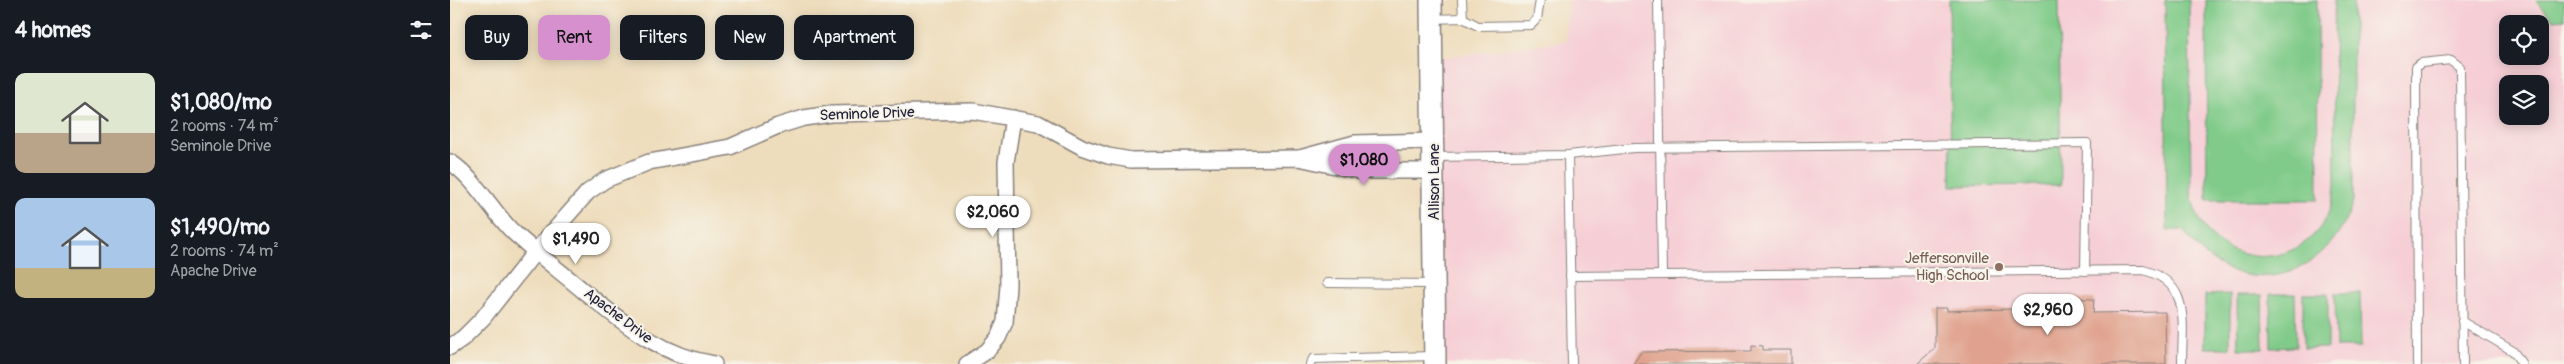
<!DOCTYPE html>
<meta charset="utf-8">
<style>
:root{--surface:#171b24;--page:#20242c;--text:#f1f3f6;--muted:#9ea1a6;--accent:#d690ce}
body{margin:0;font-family:Pangolin,sans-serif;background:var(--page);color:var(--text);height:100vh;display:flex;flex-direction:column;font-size:19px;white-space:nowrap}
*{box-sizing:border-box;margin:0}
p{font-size:16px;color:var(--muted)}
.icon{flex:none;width:28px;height:28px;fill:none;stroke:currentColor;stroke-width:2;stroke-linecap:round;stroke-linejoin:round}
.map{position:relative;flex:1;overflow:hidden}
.details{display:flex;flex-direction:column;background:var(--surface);width:450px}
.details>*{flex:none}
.top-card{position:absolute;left:15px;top:15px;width:475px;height:45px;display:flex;gap:10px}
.controls{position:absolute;left:2049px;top:15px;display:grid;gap:10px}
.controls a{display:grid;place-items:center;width:50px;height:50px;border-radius:10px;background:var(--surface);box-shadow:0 2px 12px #0003;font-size:25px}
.price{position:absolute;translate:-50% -42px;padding:0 11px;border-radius:18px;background:#fff;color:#222;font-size:16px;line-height:32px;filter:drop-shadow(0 1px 2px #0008)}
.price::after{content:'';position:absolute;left:50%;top:30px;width:15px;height:11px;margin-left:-8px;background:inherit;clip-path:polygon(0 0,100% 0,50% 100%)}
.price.current{background:var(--accent);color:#111}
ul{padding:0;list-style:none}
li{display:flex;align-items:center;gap:15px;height:125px;padding:0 15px}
li span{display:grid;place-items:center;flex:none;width:140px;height:100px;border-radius:10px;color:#555}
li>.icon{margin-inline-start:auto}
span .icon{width:60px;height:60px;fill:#fffc;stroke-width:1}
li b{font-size:21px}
h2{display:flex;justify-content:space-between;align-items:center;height:60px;padding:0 15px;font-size:21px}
.chip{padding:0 18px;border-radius:10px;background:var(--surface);box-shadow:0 2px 12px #0003;font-size:18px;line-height:45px}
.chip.current{background:var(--accent);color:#111}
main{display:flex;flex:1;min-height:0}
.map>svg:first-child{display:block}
.built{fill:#f6cfd6;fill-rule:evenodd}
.green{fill:#80cb89;stroke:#517662}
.building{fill:#e0a28e}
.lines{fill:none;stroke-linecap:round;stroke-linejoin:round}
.service-casing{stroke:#88807c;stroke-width:10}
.minor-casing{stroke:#88807c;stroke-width:18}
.secondary-casing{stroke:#88807c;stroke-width:24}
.service{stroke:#fff;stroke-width:8}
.minor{stroke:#fff;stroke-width:15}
.secondary{stroke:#fff;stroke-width:21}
.education-dot{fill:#8d6e63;stroke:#f7f3e8;stroke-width:2}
.labels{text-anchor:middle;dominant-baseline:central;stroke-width:4;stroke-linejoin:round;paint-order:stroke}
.street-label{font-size:15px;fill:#22223b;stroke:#f7f3e8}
.education-label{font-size:15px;fill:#785e54;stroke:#f7f3e8;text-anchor:end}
</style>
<main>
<section class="details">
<h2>4 homes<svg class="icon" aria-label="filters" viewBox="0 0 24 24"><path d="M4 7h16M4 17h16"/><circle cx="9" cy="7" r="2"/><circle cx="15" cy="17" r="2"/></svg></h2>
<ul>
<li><span style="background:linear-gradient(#dfe7d0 60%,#b9a48a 0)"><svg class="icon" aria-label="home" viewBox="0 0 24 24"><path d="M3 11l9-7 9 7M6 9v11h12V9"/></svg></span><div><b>$1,080/mo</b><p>2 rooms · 74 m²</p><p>Seminole Drive</p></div></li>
<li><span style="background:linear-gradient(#a9c7e8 70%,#c2b280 0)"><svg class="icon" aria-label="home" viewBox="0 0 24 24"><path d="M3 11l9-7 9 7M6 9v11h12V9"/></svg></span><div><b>$1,490/mo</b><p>2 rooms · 74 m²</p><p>Apache Drive</p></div></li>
</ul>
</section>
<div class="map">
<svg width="2114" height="364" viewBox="0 0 2114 364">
<rect width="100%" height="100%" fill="#f7f3e8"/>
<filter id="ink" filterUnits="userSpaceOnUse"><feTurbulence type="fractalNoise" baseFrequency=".02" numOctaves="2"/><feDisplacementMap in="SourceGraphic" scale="10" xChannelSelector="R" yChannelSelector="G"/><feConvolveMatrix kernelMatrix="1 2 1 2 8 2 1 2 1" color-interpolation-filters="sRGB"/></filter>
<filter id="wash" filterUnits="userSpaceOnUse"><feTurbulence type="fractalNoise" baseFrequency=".0096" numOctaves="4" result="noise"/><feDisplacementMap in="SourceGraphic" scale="20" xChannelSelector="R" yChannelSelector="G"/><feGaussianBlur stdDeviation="1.12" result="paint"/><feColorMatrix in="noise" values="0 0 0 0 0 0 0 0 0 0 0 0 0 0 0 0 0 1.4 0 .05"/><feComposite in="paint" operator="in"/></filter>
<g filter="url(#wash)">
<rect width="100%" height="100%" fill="#eeddbc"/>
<path class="built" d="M1119 0H2114V364H986L982 59 1116 41ZM2058 24H2090V56H2058ZM2058 84H2090V116H2058Z"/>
<g class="green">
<polygon points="1499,0 1609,0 1611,185 1501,186"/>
<path d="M1715 0H1739L1741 192C1754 282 1878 276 1885 185L1884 0H1903V201C1886 261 1822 299 1765 262 1752 254 1742 242 1733 230H1717Z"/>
<polygon points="1756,0 1867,0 1868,200 1757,200"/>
<polygon points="2085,0 2114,0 2114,19 2104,20"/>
<polygon points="1885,293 1910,293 1911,347 1886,347"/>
<polygon points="1780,294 1780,348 1755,348 1755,295"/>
<polygon points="1820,294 1845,294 1846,347 1821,348"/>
<rect x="1853" y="294" width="25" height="54"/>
<polygon points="1787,295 1812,295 1813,349 1788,349"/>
</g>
<g id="blocks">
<g class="building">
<polygon points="1593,298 1644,299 1643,313 1715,312 1716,364 1467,364 1485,348 1485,308 1497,308 1497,311 1592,308"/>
<polygon points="1301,345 1313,346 1313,350 1341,350 1341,364 1183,364 1191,352 1301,351"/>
</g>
</g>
</g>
<g filter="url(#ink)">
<use href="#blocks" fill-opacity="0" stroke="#88807c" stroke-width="1"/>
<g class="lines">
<g class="service-casing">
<g id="service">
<polyline points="1012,0 1013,18"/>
<polyline points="1208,0 1212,274"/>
<polyline points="981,19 1013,18 1028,26 1081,25 1087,19 1090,0"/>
<polyline points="1118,155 1122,364"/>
<polyline points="984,157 1118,155 1184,148 1637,143 1635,271"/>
<path d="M1120 276 1693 270C1742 282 1732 324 1732 364"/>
<polyline points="877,283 982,284"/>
<polyline points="2012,321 2063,351 2072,364"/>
<polyline points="860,364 863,359 983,356"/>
<polyline points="1967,364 1966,67 1971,63 2001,60 2010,67 2013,364"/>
</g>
</g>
<g class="minor-casing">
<g id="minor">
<polyline points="850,158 905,143 983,141"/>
<path d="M0 162C24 177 42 211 62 231 86 253 111 272 136 293 175 324 212 356 264 364"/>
<polyline points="0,347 13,338 33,318 85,252 138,192 155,180 199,162 280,147 328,126 354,118 381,114 523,111 588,123 632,147 658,156 681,160 849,158 908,171 984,171"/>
<polyline points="517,364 537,351 548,338 555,322 558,286 556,162 563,118"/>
</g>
</g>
<g class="secondary-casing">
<polyline id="secondary" points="981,0 985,364"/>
</g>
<use href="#service" class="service"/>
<use href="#minor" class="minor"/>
<use href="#secondary" class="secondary"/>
</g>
</g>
<circle class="education-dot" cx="1549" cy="267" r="5"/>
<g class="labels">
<g class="street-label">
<text transform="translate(417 114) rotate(-2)">Seminole Drive</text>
<text transform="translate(984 182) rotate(-90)">Allison Lane</text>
<text transform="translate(168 316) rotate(37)">Apache Drive</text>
</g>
<g class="education-label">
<text x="1539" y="258">Jeffersonville<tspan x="1539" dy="17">High School</tspan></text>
</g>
</g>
</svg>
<div class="controls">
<a><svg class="icon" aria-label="locate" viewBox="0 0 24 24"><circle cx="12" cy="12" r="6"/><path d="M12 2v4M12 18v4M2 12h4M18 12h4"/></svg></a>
<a><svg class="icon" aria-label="layers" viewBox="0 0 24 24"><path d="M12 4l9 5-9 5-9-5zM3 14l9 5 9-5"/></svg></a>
</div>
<b class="price current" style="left:914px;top:186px">$1,080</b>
<b class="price" style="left:543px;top:238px">$2,060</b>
<b class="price" style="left:126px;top:265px">$1,490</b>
<b class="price" style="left:1598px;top:336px">$2,960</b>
<div class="top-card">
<a class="chip">Buy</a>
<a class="chip current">Rent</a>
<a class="chip">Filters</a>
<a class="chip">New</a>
<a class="chip">Apartment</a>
</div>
</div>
</main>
